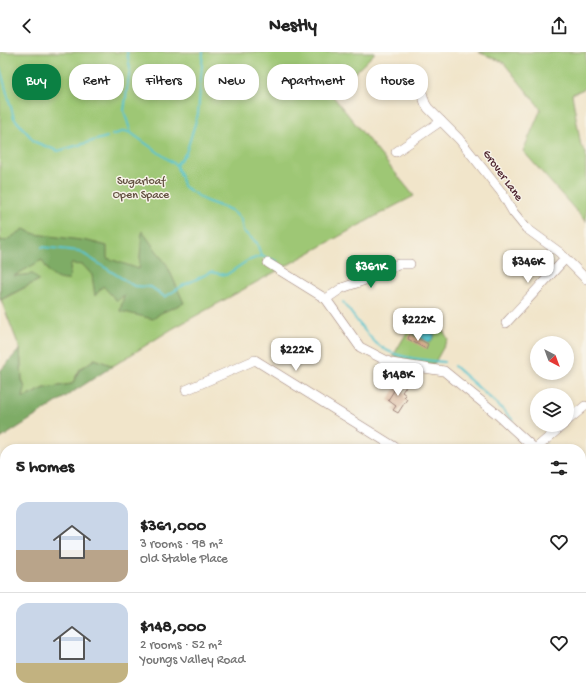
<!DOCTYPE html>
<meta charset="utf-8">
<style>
:root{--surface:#fff;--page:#f2f2f2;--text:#222;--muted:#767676;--line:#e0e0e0;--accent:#0b8043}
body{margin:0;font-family:"Gochi Hand",sans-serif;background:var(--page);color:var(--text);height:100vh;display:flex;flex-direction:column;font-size:15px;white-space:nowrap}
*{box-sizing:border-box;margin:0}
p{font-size:13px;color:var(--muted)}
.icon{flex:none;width:22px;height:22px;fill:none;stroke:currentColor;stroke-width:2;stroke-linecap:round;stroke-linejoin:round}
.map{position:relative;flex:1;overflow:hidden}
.side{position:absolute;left:0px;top:392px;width:586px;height:256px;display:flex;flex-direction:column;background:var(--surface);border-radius:16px 16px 0 0;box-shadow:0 2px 6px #0003}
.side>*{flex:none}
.guide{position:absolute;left:12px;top:12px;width:562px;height:36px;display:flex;gap:8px}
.needle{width:26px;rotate:139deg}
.fabs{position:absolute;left:530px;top:284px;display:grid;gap:8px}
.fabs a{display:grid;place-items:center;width:44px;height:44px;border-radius:50%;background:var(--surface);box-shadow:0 2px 6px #0003;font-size:20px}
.price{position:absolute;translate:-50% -34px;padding:0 9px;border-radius:8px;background:#fff;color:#222;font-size:13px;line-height:26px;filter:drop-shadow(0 1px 2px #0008)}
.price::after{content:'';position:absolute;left:50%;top:24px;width:12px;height:9px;margin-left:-6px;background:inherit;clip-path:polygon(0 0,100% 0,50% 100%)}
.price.current{background:var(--accent);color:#fff}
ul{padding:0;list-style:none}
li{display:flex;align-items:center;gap:12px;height:100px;padding:0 16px}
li+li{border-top:1px solid var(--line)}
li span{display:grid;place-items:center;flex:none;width:112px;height:80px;border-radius:12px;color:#555}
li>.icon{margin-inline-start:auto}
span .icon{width:48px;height:48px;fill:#fffc;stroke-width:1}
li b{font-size:17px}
h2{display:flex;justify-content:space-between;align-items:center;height:48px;padding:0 16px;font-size:17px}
.tag{padding:0 14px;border-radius:16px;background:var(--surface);box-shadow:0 2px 6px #0003;font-size:14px;line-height:36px}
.tag.current{background:var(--accent);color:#fff}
header{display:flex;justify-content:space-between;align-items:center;height:52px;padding:0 16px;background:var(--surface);font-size:18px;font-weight:700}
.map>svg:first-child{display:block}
.green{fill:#9ec774;stroke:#747350}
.forest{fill:#7eac66;stroke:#646648}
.water{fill:#59c5d0;stroke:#52727e}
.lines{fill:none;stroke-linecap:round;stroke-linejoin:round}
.stream{stroke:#59c5d0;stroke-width:2}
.building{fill:#d5aa8e}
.minor-casing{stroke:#9e827a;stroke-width:10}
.minor{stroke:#fff;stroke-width:9}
.labels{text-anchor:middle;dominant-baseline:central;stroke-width:3;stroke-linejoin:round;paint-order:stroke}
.street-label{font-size:12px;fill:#4a1f2b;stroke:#f7f3e8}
.park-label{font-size:12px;fill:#635141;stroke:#f7f3e8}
</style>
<header><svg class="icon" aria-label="back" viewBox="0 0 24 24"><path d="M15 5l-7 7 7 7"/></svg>Nestly<svg class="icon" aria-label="share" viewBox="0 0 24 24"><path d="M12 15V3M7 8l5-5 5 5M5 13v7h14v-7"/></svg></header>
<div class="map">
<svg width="586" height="648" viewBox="0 0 586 648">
<rect width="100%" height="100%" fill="#f7f3e8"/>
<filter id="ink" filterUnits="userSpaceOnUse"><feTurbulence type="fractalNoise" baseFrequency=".025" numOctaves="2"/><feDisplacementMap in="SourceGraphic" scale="8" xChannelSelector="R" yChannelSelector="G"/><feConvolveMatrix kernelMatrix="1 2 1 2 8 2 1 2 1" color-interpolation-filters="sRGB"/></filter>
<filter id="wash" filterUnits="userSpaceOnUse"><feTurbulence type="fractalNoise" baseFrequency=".012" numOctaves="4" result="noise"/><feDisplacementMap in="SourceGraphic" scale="16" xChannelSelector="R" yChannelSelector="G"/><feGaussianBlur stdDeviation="0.9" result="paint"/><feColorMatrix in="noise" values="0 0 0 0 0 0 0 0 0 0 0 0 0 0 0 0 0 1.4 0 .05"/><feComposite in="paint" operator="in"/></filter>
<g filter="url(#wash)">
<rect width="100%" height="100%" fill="#f1e5ca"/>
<g class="green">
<polygon points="0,0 374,0 374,2 332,43 414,144 385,159 172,277 113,314 95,307 80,317 72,332 45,336 22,346 25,336 22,328 20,297 1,248 39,228 13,224 28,216 5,190 0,188"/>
<polygon points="478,0 586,0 586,36 572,42 581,94 586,100 586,170 523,99 541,57 503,10"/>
<polygon points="416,265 444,280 448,287 434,312 412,310 393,304"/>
</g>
<g class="forest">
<path d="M24 177 35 182 88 189 107 194V206L139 217 142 179 167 213 184 251 161 261 153 267 120 259 124 243 117 249 103 234 95 244 92 223 83 213 71 212 69 228C53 229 49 221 42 208L14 224 33 222 39 228 0 248V188L5 189Z"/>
<polygon points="20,297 22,328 25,336 23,346 45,336 72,332 80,317 95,307 113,314 0,387 0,319"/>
</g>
<polygon class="water" points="417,273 435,283 430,291 413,281"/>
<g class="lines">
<g class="stream">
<polyline points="127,0 130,16 124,59 131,81"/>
<polyline points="0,16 14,66 35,90 58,99 107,85"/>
<polyline points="112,83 125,79 131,81 176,113"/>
<polyline points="176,113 181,125 183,134 206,149 231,158 241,167 243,179 257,191 261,204 277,209"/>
<polyline points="176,113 186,101 198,62 203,0"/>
<polyline points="42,195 79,199 134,234 151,235 165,245 182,234 211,220 226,223 247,209 261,204"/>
<path d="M343 250C352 262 365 281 376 291 394 307 421 307 444 310"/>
<polyline points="454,314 497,352 513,368"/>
<polyline points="545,393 550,397"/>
</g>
</g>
<g id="blocks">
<g class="building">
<polygon points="410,282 428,292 426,297 408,287"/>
<polygon points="400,329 407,333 402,340 406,343 404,345 407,347 398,361 393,358 396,354 388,348"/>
</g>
</g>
</g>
<g filter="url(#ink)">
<use href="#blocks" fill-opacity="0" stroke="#9e827a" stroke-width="1"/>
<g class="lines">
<g class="minor-casing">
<g id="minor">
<polyline points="421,37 425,51 428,56 459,87 483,117 502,141 513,160 526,176 559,200 586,227"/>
<polyline points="396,100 441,69"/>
<polyline points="268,211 326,247 360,295 391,311 444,319 498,363 535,397"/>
<polyline points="326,247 342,236 368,227 398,212 410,212"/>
<polyline points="506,271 565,207"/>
<polyline points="186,338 255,308 398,397"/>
<polyline points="567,369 585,354"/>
<polyline points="535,397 563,373"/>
<polyline points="581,422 586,422 581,438"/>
<polyline points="0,471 5,468"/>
<polyline points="0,622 5,627"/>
<polyline points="581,625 586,628"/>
<polyline points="21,643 26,648"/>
<polyline points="268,643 272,648"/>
<polyline points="443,643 447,648"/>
<polyline points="256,648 261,643"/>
<polyline points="552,648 554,643"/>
</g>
</g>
<use href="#minor" class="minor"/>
</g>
</g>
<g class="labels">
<g class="street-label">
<text transform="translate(502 124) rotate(54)">Grover Lane</text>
</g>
<g class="park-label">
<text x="141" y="130">Sugarloaf<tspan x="141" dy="14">Open Space</tspan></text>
</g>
</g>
</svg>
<div class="fabs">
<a><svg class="needle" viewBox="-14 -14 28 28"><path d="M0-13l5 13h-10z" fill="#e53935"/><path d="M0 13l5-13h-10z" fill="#767676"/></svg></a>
<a><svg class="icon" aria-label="layers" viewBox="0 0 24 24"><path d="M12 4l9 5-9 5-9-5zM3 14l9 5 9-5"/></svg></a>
</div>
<b class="price" style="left:528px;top:232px">$346K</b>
<b class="price current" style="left:371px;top:237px">$361K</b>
<b class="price" style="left:418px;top:290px">$222K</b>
<b class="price" style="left:296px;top:320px">$222K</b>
<b class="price" style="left:398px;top:345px">$148K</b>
<div class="guide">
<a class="tag current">Buy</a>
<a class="tag">Rent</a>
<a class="tag">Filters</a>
<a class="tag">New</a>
<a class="tag">Apartment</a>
<a class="tag">House</a>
</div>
<section class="side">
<h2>5 homes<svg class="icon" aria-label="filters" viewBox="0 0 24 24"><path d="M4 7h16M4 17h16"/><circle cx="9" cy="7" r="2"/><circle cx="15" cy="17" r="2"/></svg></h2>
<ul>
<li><span style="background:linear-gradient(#c9d6e8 60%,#b9a48a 0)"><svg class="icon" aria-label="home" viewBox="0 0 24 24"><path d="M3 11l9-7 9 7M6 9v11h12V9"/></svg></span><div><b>$361,000</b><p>3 rooms · 98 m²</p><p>Old Stable Place</p></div><svg class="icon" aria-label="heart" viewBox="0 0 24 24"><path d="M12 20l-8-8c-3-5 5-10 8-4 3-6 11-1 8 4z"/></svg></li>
<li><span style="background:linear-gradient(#c9d6e8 75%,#c2b280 0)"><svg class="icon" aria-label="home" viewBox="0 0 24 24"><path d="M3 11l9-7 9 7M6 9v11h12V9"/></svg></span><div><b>$148,000</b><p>2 rooms · 52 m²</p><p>Youngs Valley Road</p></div><svg class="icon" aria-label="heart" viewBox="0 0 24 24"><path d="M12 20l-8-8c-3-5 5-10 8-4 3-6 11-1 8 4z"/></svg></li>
</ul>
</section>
</div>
